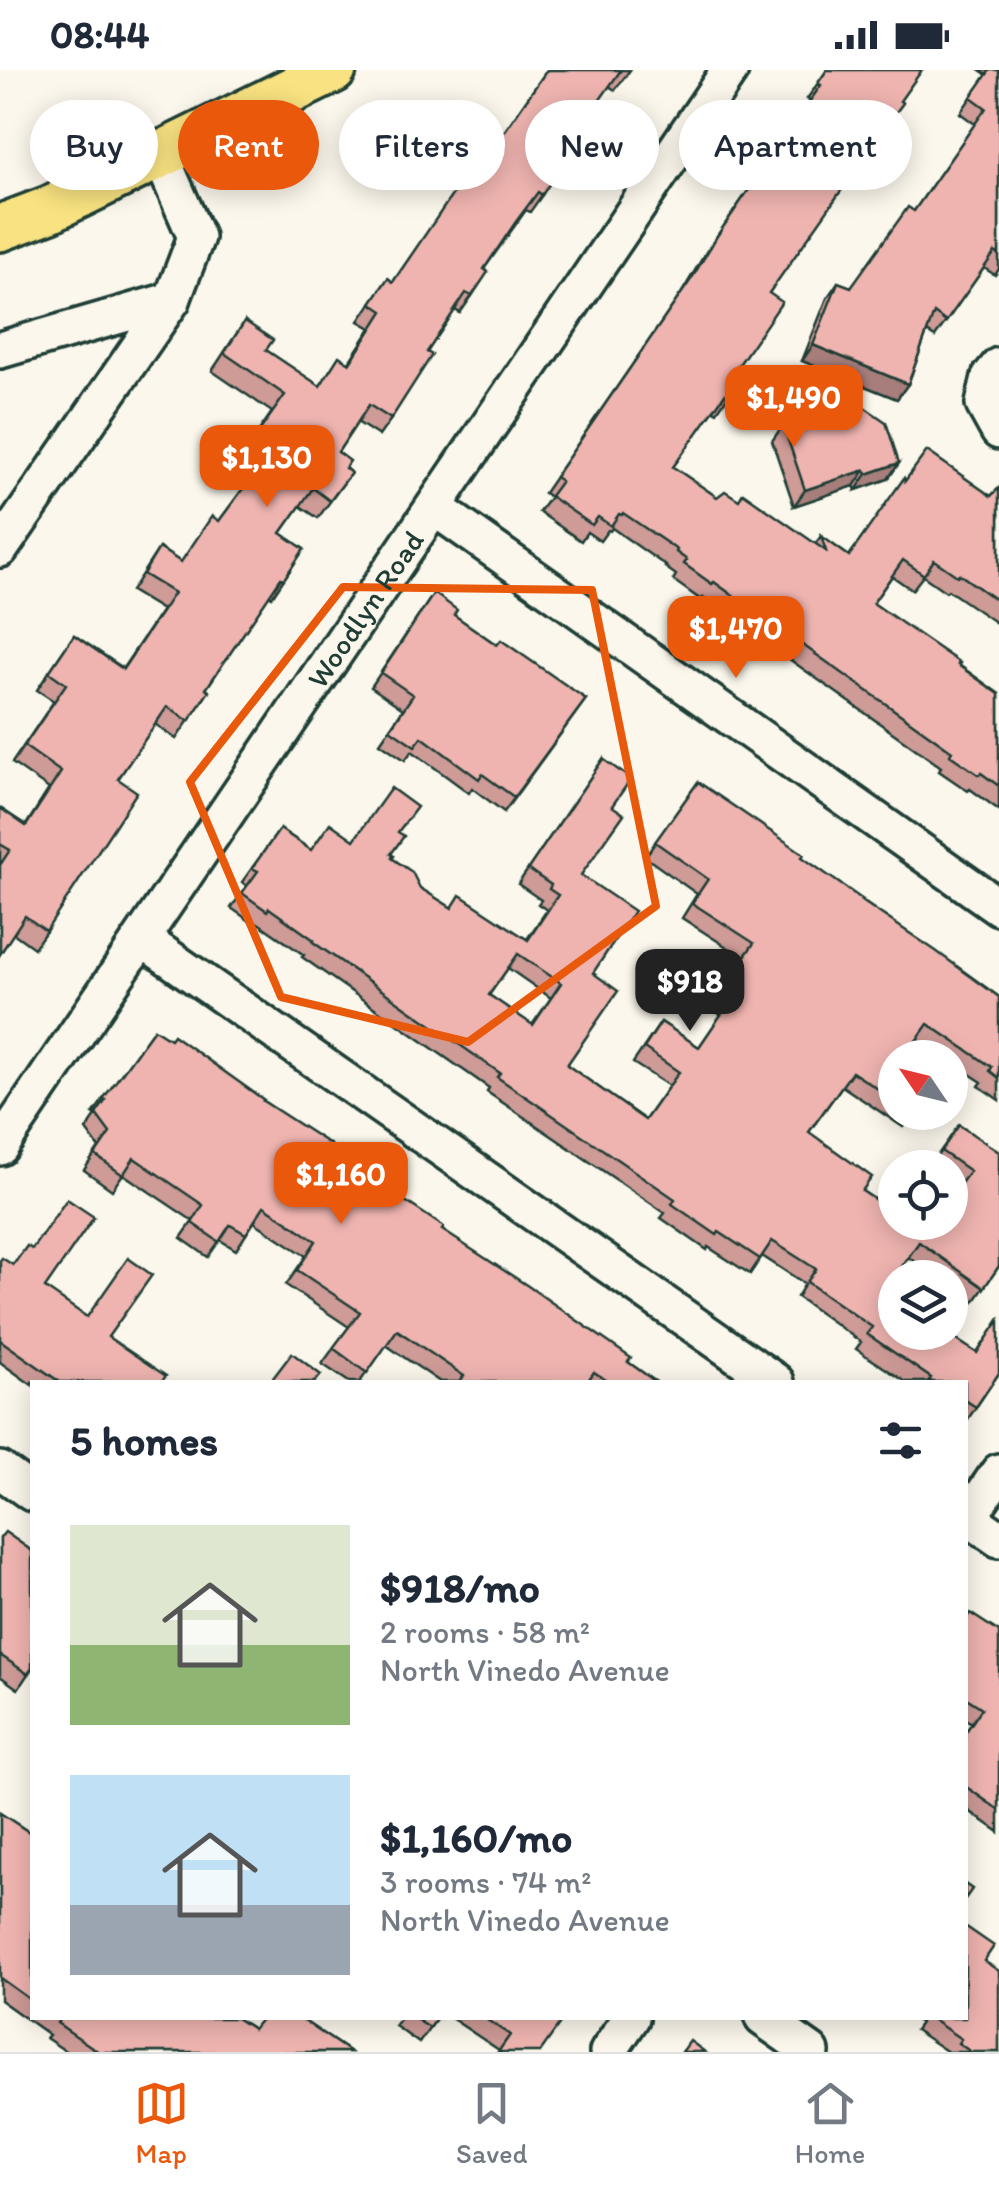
<!DOCTYPE html>
<meta charset="utf-8">
<style>
:root{--surface:#fff;--page:#f6f6f7;--text:#1f2937;--muted:#747a83;--line:#e0e1e3;--accent:#ea580c}
body{margin:0;font-family:Itim,sans-serif;background:var(--page);color:var(--text);height:100vh;display:flex;flex-direction:column;font-size:38px;white-space:nowrap}
*{box-sizing:border-box;margin:0}
p{font-size:32px;color:var(--muted)}
.icon{flex:none;width:55px;height:55px;fill:none;stroke:currentColor;stroke-width:2;stroke-linecap:round;stroke-linejoin:round}
.map{position:relative;flex:1;overflow:hidden}
.drawer{position:absolute;left:30px;top:1310px;width:938px;height:640px;display:flex;flex-direction:column;background:var(--surface);border-radius:0px;box-shadow:0 5px 25px #0003}
.drawer>*{flex:none}
.hud{position:absolute;left:30px;top:30px;width:940px;height:90px;display:flex;gap:20px}
.needle{width:65px;rotate:305deg}
.fabs{position:absolute;left:878px;top:970px;display:grid;gap:20px}
.fabs a{display:grid;place-items:center;width:90px;height:90px;border-radius:50%;background:var(--surface);box-shadow:0 5px 25px #0003;font-size:50px}
.price{position:absolute;translate:-50% -85px;padding:0 22px;border-radius:20px;background:var(--accent);color:#fff;font-size:32px;line-height:65px;filter:drop-shadow(0 2px 5px #0008)}
.price::after{content:'';position:absolute;left:50%;top:60px;width:30px;height:22px;margin-left:-15px;background:inherit;clip-path:polygon(0 0,100% 0,50% 100%)}
.price.current{background:#222;color:#fff}
ul{padding:0;list-style:none}
li{display:flex;align-items:center;gap:30px;height:250px;padding:0 40px}
li span{display:grid;place-items:center;flex:none;width:280px;height:200px;border-radius:0px;color:#555}
li>.icon{margin-inline-start:auto}
span .icon{width:120px;height:120px;fill:#fffc;stroke-width:1}
li b{font-size:42px}
h2{display:flex;justify-content:space-between;align-items:center;height:120px;padding:0 40px;font-size:42px}
.tag{padding:0 35px;border-radius:45px;background:var(--surface);box-shadow:0 5px 25px #0003;font-size:35px;line-height:90px}
.tag.current{background:var(--accent);color:#fff}
.status{display:flex;justify-content:space-between;align-items:center;height:70px;padding:0 50px;background:var(--surface);direction:ltr}
.status svg{height:28px;fill:currentColor}
.menu{display:flex;justify-content:space-around;align-items:center;height:140px;border-top:2px solid var(--line);background:var(--surface);font-size:28px;color:var(--muted)}
.menu a{display:grid;justify-items:center;gap:5px}
.menu .current{color:var(--accent)}
.map>svg:first-child{display:block}
.lines{fill:none;stroke-linecap:round;stroke-linejoin:round}
.minor-casing{stroke:#1f3d34;stroke-width:42}
.major-casing{stroke:#1f3d34;stroke-width:52}
.minor{stroke:#fbf7ec;stroke-width:35}
.major{stroke:#f8e281;stroke-width:45}
.wall{fill:#ce9b97;stroke:#1f3d34;stroke-width:2.5;fill-rule:evenodd}
.shaded-wall{fill:#a77e7b;stroke:#1f3d34;stroke-width:2.5}
.building{fill:#efb4b0;stroke:#1f3d34;stroke-width:2.5;fill-rule:evenodd}
.marked{fill:none;stroke:#e8590c;stroke-width:8;stroke-linejoin:round}
.labels{text-anchor:middle;dominant-baseline:central;stroke-width:8;stroke-linejoin:round;paint-order:stroke}
.street-label{font-size:30px;fill:#1f3d34;stroke:#fbf7ec}
</style>
<div class="status"><b>08:44</b><svg viewBox="0 0 49 12"><path d="M0 12V9h3v3zM5 12V6h3v6zM10 12V3h3v9zM15 12V0h3v12zM26 1h20v11H26zM47 4h2v5h-2z"/></svg></div>
<div class="map">
<svg width="999" height="1982" viewBox="0 0 999 1982">
<rect width="100%" height="100%" fill="#fbf7ec"/>
<filter id="ink" filterUnits="userSpaceOnUse"><feTurbulence type="fractalNoise" baseFrequency=".01" numOctaves="2"/><feDisplacementMap in="SourceGraphic" scale="20" xChannelSelector="R" yChannelSelector="G"/><feConvolveMatrix kernelMatrix="1 2 1 2 8 2 1 2 1" color-interpolation-filters="sRGB"/></filter>
<g filter="url(#ink)">
<g class="lines">
<g class="minor-casing">
<g id="minor">
<polyline points="0,280 172,230"/>
<polyline points="999,296 990,307 984,334 999,361"/>
<polyline points="435,438 999,837"/>
<polyline points="0,479 172,230 196,167 160,85"/>
<polyline points="142,869 776,1312"/>
<path id="s1" d="M0 1077 730 0"/>
<polyline points="0,1400 32,1423"/>
<polyline points="965,1445 999,1469"/>
<polyline points="965,1452 999,1402"/>
<polyline points="763,1948 811,1982"/>
<polyline points="608,1982 631,1948"/>
</g>
</g>
<g class="major-casing">
<polyline id="major" points="0,158 50,139 333,0"/>
</g>
<use href="#minor" class="minor"/>
<use href="#major" class="major"/>
</g>
<g class="wall">
<polygon points="547,0 630,0 615,20 609,16 577,62 542,125 530,142 526,140 484,199 472,226 460,243 455,240 427,282 391,349 379,366 357,352 338,382 345,398 351,403 318,448 300,436 281,463 304,479 272,527 269,525 206,619 209,621 176,669 155,654 118,709 46,861 34,878 13,863 0,884 0,738 26,755 49,719 12,693 54,631 37,620 74,565 123,598 162,540 131,521 159,478 181,492 219,451 244,417 228,406 272,342 212,301 245,251 266,280 319,316 349,292 371,258 359,251 376,226 388,208 393,212 494,66 504,62"/>
<polygon points="827,0 843,114 769,223 738,296 745,301 717,342 713,340 673,397 717,427 739,430 815,474 821,466 849,486 905,411 991,426 999,418 999,555 948,520 946,522 923,506 912,520 892,506 873,533 999,624 999,740 970,719 968,721 939,701 941,697 703,528 701,530 673,510 676,505 665,497 666,496 612,458 610,461 608,460 600,471 587,462 581,471 539,442 550,427 544,423 681,224 706,182 810,31 807,29"/>
<polygon points="980,0 999,0 999,199 995,205 984,198 935,267 927,262 908,314 897,329 802,291 827,228 838,212 851,217 914,141 975,54 960,43 987,5"/>
<polygon points="783,355 899,393 888,409 856,420 854,416 794,436 772,371"/>
<polygon points="434,523 454,545 497,575 586,629 504,742 472,718 469,723 412,681 405,690 380,673 403,639 371,617"/>
<path d="M603 689 612 736 581 805 593 903 567 995 645 1050 669 1016 633 993 661 952 699 977 721 945 709 937 744 888 682 848 697 824 645 787 698 712 862 831 999 927V1030L979 1016 982 1012 950 991V988H945L917 969 895 988V1042H913L903 1057 842 1016 809 1062 862 1121 925 1163 959 1116 950 1110V1098L930 1096 959 1055 999 1196 974 1232 950 1216V1208H938L908 1187 884 1222 999 1303 966 1352 965 1312H906L856 1279 861 1272 797 1227 805 1214 762 1186 750 1204 708 1177 707 1180 661 1148 665 1143 487 1022 489 1018 302 887 304 885 258 853 257 856 231 838 247 816 242 812 280 759 311 780 354 770 398 763 391 784 392 788 420 818 452 838 527 869 547 840 538 834 541 830 518 814ZM508 898 551 928 532 955 489 925Z"/>
<polygon points="154,959 263,1031 442,1160 656,1312 440,1312 386,1275 360,1312 349,1312 322,1294 349,1257 286,1215 306,1186 254,1152 236,1180 220,1170 208,1187 181,1168 193,1151 123,1104 112,1120 84,1100 99,1078 86,1060 96,1046 93,1044"/>
<polygon points="0,1191 13,1195 45,1218 108,1267 161,1312 32,1312 32,1315 0,1292"/>
<polygon points="0,1468 32,1598 18,1619 0,1606"/>
<polygon points="965,1550 999,1562 999,1762 965,1738 965,1663 972,1653 965,1649"/>
<polygon points="0,1743 32,1764 32,1948 236,1948 253,1959 304,1951 350,1982 67,1982 46,1968 49,1965 0,1930"/>
<polygon points="984,1891 999,1982 948,1982 915,1960 920,1953 912,1948 965,1948"/>
<polygon points="401,1948 437,1948 419,1973 395,1956"/>
<polygon points="451,1948 564,1948 499,1980"/>
</g>
<g class="shaded-wall">
<polygon points="813,275 908,314 897,329 802,291"/>
<polygon points="899,393 888,409 856,420 867,404"/>
<polygon points="865,400 854,416 794,436 805,420"/>
</g>
<g class="building">
<polygon points="547,0 621,0 577,62 582,65 542,125 538,122 515,153 484,199 488,202 472,226 466,223 427,282 432,285 391,349 369,335 338,382 350,391 345,398 351,403 330,431 313,418 281,463 304,479 284,509 281,508 206,619 209,621 189,651 167,637 118,709 137,722 46,861 25,846 0,884 0,795 10,780 0,774 0,738 26,756 61,702 24,676 66,614 49,602 74,565 123,599 174,523 143,504 159,478 181,492 212,446 219,451 257,400 240,388 285,325 224,283 245,251 273,270 266,280 320,316 339,286 350,293 383,241 371,233 388,208 393,212 493,65 494,66 499,59 504,62"/>
<polygon points="827,0 922,0 900,31 903,33 843,113 843,118 769,223 782,232 738,296 745,301 728,326 725,324 673,397 717,427 725,421 739,430 743,423 826,481 821,466 849,486 904,408 905,411 927,381 991,426 999,418 999,532 959,504 957,506 934,490 924,505 903,490 873,533 960,593 958,595 999,624 999,716 981,703 979,705 950,685 952,681 714,512 712,514 684,494 687,490 676,482 677,480 623,443 622,445 619,444 611,456 598,447 592,455 550,426 561,411 555,407 692,208 717,166 821,15 818,13"/>
<polygon points="990,0 999,0 999,185 995,182 946,252 934,243 908,314 813,275 838,212 851,217 908,137 914,141 986,38 971,27"/>
<polygon points="857,332 886,352 899,393 867,404 865,400 805,420 783,355"/>
<polygon points="434,523 457,540 454,545 497,575 501,570 586,629 514,727 482,704 479,709 422,667 415,676 390,659 413,625 381,603"/>
<path d="M603 689 631 709 612 736 624 744 581 805 634 841 593 903 618 921 567 995 645 1050 679 1002 644 978 661 952 699 977 731 930 720 922 754 873 692 833 708 809 655 772 698 712 804 784 802 787 863 830 862 831 936 881 999 927V1008L990 1001 992 997 928 954 904 988H895V1030L852 1002 809 1062 872 1107 862 1121 895 1143V1152H909L925 1163 932 1152H950V1128L970 1101 941 1081 959 1055 999 1082V1196L984 1218 919 1172 884 1222 895 1229V1262H945L977 1283 999 1250V1303L976 1337 965 1330V1312H932L929 1310 931 1308 867 1264 872 1257 807 1212 816 1199 772 1171 760 1189 719 1162 717 1165 672 1134 675 1129 497 1007 500 1003 313 872 314 870 269 838 267 841 242 823 258 801 252 798 280 759 311 780 330 753 354 770 391 718 417 737 398 762 404 766 391 784 394 786 392 788 412 802 420 818 452 838 460 825 528 870 558 825 549 819 551 815 528 799ZM518 884 561 913 533 955 489 925Z"/>
<polygon points="154,959 170,969 173,965 264,1030 263,1031 331,1075 329,1080 444,1157 442,1160 528,1216 631,1288 628,1292 656,1312 609,1312 594,1302 587,1312 459,1312 464,1306 397,1260 367,1303 333,1278 360,1242 297,1200 316,1171 264,1136 246,1164 230,1155 219,1172 192,1153 203,1135 134,1088 123,1105 95,1085 110,1063 96,1044 106,1030 103,1029"/>
<polygon points="67,1129 94,1147 45,1218 87,1247 128,1188 152,1205 108,1267 166,1306 161,1312 60,1312 0,1270 0,1191 2,1188 13,1195 27,1176 32,1179"/>
<polygon points="292,1283 321,1305 315,1312 270,1312"/>
<polygon points="5,1462 32,1481 32,1598 28,1604 0,1585 0,1468"/>
<polygon points="970,1543 999,1562 999,1740 965,1716 965,1663 982,1638 965,1627 965,1550"/>
<polygon points="0,1743 32,1764 32,1931 0,1908"/>
<polygon points="965,1814 972,1819 965,1829"/>
<polygon points="965,1856 994,1876 984,1891 999,1901 999,1982 971,1982 958,1973 961,1969 930,1948 965,1948"/>
<polygon points="56,1948 236,1948 253,1959 262,1948 306,1948 304,1951 350,1982 99,1982 57,1953 59,1950"/>
<polygon points="414,1948 437,1948 430,1958"/>
<polygon points="484,1948 564,1948 540,1982 498,1982 510,1965"/>
<polygon points="690,1971 705,1982 682,1982"/>
</g>
</g>
<path class="marked" d="M343 517 592 520 656 836 468 972 281 927 190 712Z"/>
<g class="labels">
<g class="street-label">
<text stroke="none"><textPath href="#s1" startOffset="650">Woodlyn Road</textPath></text>
</g>
</g>
</svg>
<div class="fabs">
<a><svg class="needle" viewBox="-14 -14 28 28"><path d="M0-13l5 13h-10z" fill="#e53935"/><path d="M0 13l5-13h-10z" fill="#747a83"/></svg></a>
<a><svg class="icon" aria-label="locate" viewBox="0 0 24 24"><circle cx="12" cy="12" r="6"/><path d="M12 2v4M12 18v4M2 12h4M18 12h4"/></svg></a>
<a><svg class="icon" aria-label="layers" viewBox="0 0 24 24"><path d="M12 4l9 5-9 5-9-5zM3 14l9 5 9-5"/></svg></a>
</div>
<b class="price" style="left:794px;top:380px">$1,490</b>
<b class="price" style="left:267px;top:440px">$1,130</b>
<b class="price" style="left:736px;top:611px">$1,470</b>
<b class="price current" style="left:690px;top:964px">$918</b>
<b class="price" style="left:341px;top:1157px">$1,160</b>
<div class="hud">
<a class="tag">Buy</a>
<a class="tag current">Rent</a>
<a class="tag">Filters</a>
<a class="tag">New</a>
<a class="tag">Apartment</a>
</div>
<section class="drawer">
<h2>5 homes<svg class="icon" aria-label="filters" viewBox="0 0 24 24"><path d="M4 7h16M4 17h16"/><circle cx="9" cy="7" r="2"/><circle cx="15" cy="17" r="2"/></svg></h2>
<ul>
<li><span style="background:linear-gradient(#dfe7d0 60%,#8fb573 0)"><svg class="icon" aria-label="home" viewBox="0 0 24 24"><path d="M3 11l9-7 9 7M6 9v11h12V9"/></svg></span><div><b>$918/mo</b><p>2 rooms · 58 m²</p><p>North Vinedo Avenue</p></div></li>
<li><span style="background:linear-gradient(#bfe0f5 65%,#9aa5b1 0)"><svg class="icon" aria-label="home" viewBox="0 0 24 24"><path d="M3 11l9-7 9 7M6 9v11h12V9"/></svg></span><div><b>$1,160/mo</b><p>3 rooms · 74 m²</p><p>North Vinedo Avenue</p></div></li>
</ul>
</section>
</div>
<nav class="menu">
<a class="current"><svg class="icon" aria-label="map" viewBox="0 0 24 24"><path d="M3 6l6-2 6 2 6-2v14l-6 2-6-2-6 2zM9 4v14M15 6v14"/></svg>Map</a>
<a><svg class="icon" aria-label="saved" viewBox="0 0 24 24"><path d="M7 4h10v16l-5-4-5 4z"/></svg>Saved</a>
<a><svg class="icon" aria-label="home" viewBox="0 0 24 24"><path d="M3 11l9-7 9 7M6 9v11h12V9"/></svg>Home</a>
</nav>
